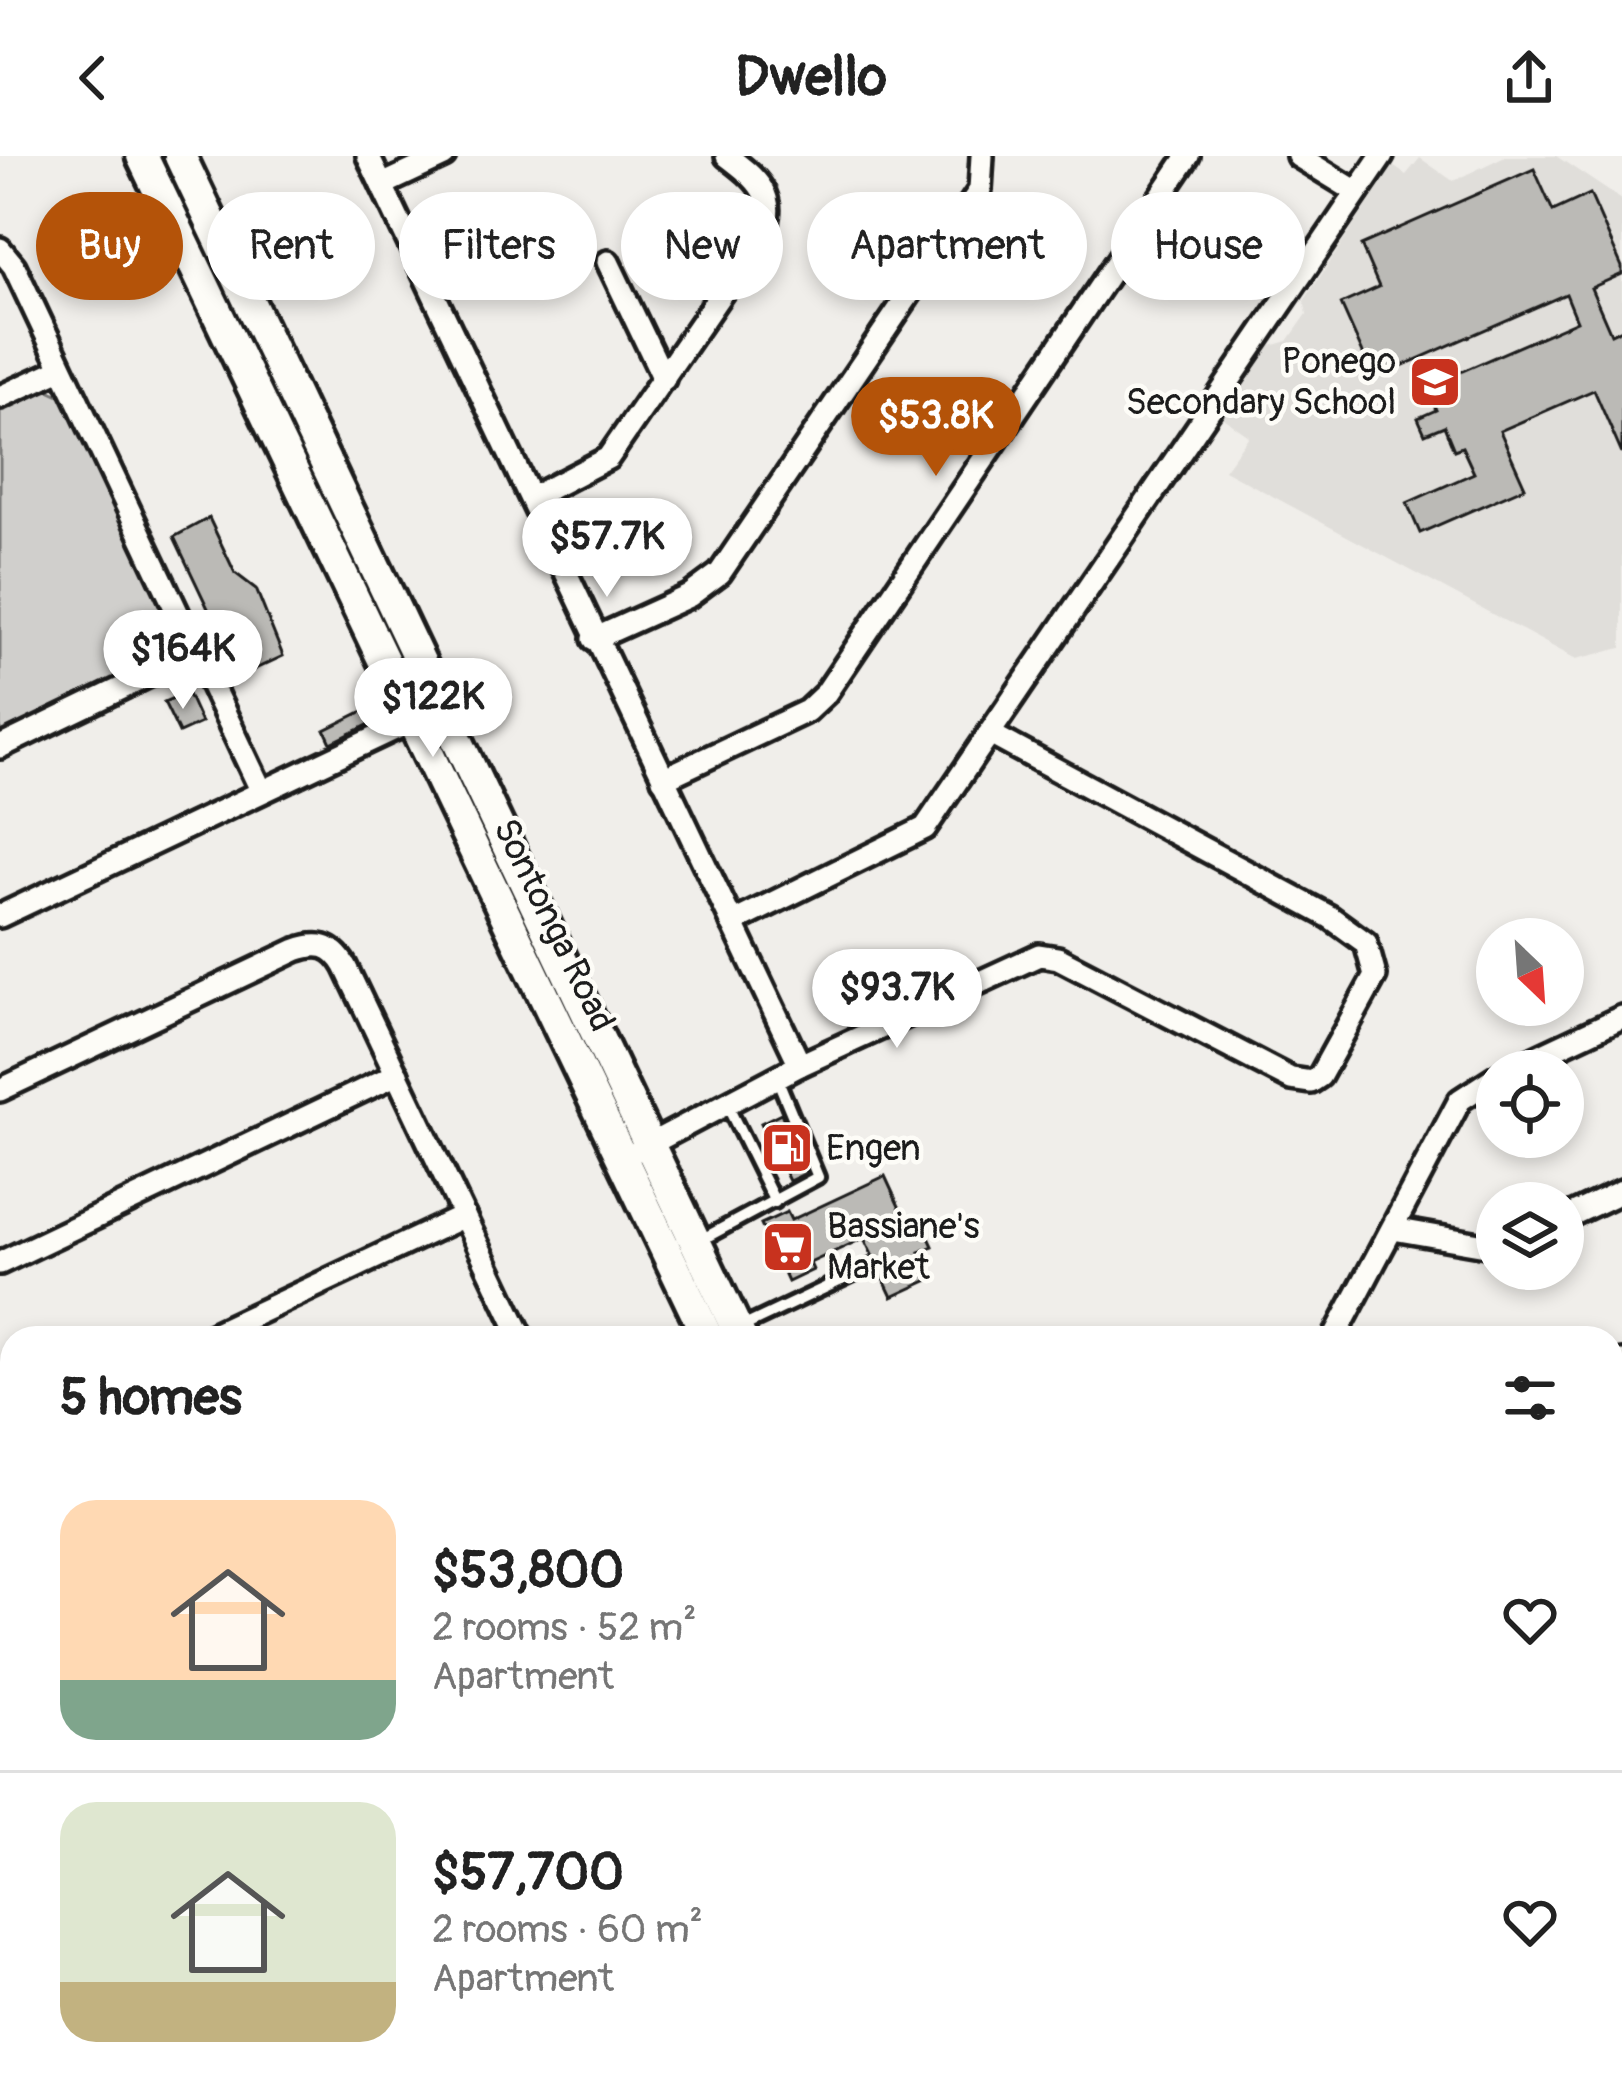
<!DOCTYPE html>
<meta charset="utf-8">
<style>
:root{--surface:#fff;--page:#f2f2f2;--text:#222;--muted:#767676;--line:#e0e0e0;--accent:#b45309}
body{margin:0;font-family:Pangolin,sans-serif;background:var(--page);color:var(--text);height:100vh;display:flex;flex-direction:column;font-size:45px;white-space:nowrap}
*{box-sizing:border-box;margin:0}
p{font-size:39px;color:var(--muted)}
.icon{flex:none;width:66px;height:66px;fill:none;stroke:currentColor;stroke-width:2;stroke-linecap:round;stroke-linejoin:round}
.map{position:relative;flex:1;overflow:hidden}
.side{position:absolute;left:0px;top:1170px;width:1623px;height:771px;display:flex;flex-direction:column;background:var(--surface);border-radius:36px 36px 0 0;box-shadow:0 6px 18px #0003}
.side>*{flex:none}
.hud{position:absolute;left:36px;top:36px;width:1551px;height:108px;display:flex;gap:24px}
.needle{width:78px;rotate:155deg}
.buttons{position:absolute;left:1476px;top:762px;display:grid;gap:24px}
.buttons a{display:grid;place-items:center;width:108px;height:108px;border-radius:50%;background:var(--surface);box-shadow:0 6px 18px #0003;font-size:60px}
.price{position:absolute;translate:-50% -102px;padding:0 27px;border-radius:42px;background:#fff;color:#222;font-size:39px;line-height:78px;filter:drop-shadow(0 3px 6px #0008)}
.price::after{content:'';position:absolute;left:50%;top:72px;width:36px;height:27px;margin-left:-18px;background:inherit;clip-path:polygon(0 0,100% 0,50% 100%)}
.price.on{background:var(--accent);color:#fff}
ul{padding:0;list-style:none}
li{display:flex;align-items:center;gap:36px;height:300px;padding:0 60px}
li+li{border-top:3px solid var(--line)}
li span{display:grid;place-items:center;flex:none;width:336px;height:240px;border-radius:36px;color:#555}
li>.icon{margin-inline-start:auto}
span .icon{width:144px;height:144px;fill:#fffc;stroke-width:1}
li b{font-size:51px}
h2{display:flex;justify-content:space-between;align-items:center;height:144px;padding:0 60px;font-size:51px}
.chip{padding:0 42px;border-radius:54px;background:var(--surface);box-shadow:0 6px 18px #0003;font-size:42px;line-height:108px}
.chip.on{background:var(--accent);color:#fff}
header{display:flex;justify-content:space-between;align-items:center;height:156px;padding:0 60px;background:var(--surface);font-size:54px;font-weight:700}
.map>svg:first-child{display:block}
.built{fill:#e0deda}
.green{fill:#d0cfcc;stroke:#767674;stroke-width:3}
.building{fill:#bbbab6;stroke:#1c1c1c;stroke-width:3}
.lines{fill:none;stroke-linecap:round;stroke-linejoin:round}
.lane-casing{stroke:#1c1c1c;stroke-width:20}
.street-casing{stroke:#1c1c1c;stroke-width:30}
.secondary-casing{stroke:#1c1c1c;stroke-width:39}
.lane{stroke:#fdfcf7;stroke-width:10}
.street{stroke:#fdfcf7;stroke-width:21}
.secondary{stroke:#fdfcf7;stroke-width:30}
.labels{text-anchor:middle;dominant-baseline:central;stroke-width:9;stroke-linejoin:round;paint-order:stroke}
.poi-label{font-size:36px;fill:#1c1c1c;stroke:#fdfcf7;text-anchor:start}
.street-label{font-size:36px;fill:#1c1c1c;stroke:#fdfcf7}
</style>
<header><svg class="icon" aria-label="back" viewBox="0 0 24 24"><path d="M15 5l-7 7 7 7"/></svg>Dwello<svg class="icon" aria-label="share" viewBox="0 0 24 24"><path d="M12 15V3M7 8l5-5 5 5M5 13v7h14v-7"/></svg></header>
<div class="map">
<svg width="1622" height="1940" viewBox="0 0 1622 1940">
<rect width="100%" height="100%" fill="#f0eeea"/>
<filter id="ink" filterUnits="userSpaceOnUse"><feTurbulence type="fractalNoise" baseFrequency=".00833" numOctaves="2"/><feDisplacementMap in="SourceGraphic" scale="24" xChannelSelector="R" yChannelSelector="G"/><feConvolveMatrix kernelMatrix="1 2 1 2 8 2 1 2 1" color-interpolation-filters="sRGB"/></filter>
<g filter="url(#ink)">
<polygon class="built" points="1505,0 1556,0 1622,44 1622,492 1576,503 1224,314 1249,280 1223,262 1271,190 1288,185 1307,158 1304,145 1393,10 1406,19 1420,2 1453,25"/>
<polygon class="green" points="42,231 68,243 176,480 161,503 0,579 0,251"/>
<g class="building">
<polygon points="1534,13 1553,55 1590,38 1622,111 1622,118 1591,132 1611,178 1622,173 1622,298 1594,234 1500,275 1525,331 1420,377 1407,347 1474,317 1462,291 1454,294 1444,270 1425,278 1418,262 1436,254 1426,231 1577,165 1566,138 1374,222 1341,148 1379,131 1361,89"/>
<polygon points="209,362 235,417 256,433 283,500 240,520 174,381"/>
<polygon points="187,536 201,567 179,577 164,546"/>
<polygon points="377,548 388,559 331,587 325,574"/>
<polygon points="781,957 806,1017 789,1025 761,967"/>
<polygon points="885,1020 909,1072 922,1066 933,1090 920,1096 933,1122 892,1141 864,1082 810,1107 813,1114 788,1126 761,1068 787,1056 791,1064"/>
</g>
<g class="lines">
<g class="lane-casing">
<g id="lane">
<polyline points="727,949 775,1046"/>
<polyline points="699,1085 818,1021 777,922"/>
<polyline points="738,1173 871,1110"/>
</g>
</g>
<g class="street-casing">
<g id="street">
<polyline points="368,0 800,909"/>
<polyline points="1298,0 1357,36"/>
<polyline points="382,29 444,0"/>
<polyline points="0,93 14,110 261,634"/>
<polyline points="608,106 664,223"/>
<polyline points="0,241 61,213"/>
<path d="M531 342 608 302 762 78C779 40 756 22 727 0"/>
<polyline points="594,483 689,440 720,417 980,34 982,0"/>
<polyline points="0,591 197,496"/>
<polyline points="663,623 807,555 826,537 1188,0"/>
<polyline points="0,760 422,560"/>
<polyline points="732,767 925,672 1382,0"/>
<polyline points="1507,915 1622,861"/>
<path d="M0 934 296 794C318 786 332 788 345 810L522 1182"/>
<polyline points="639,994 800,909 1039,799 1058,802 1291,923 1311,926 1320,920 1375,820 1366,787 1330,761 992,579"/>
<polyline points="1563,1063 1622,1035"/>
<polyline points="1393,1073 1497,1091"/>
<polyline points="0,1107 397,918"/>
<polyline points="205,1182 464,1060"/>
<polyline points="1334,1182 1460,944 1497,920"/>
<polyline points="1611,1212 1622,1206"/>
<polyline points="0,1279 12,1273"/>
<polyline points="1611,1387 1622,1382"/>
<polyline points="0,1453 12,1448"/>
<polyline points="0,1571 12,1596"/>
<polyline points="0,1625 12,1620"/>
<polyline points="1611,1695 1622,1690"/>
<polyline points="1611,1882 1622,1877"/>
<polyline points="153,1929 158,1940"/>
<polyline points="876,1929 881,1940"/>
<polyline points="1306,1929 1311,1940"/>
<polyline points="249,1940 273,1929"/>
<polyline points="1489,1940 1511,1929"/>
</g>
</g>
<g class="secondary-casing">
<g id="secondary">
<polyline points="142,0 708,1182"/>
<polyline points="180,0 741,1182"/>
<polyline points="1611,1499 1622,1494"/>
<polyline points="1060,1929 1065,1940"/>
<polyline points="1099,1929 1104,1940"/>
<polyline points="683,1940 707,1929"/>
</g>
</g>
<use href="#lane" class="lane"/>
<use href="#street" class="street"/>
<use href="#secondary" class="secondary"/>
</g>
</g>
<defs>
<g id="school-square" transform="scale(2.7)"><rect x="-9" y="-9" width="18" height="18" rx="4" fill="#c8321e" stroke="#fdfcf7"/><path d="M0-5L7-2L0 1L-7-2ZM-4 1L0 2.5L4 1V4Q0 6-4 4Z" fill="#fff"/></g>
<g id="fuel-square" transform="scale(2.7)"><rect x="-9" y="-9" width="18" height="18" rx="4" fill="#c8321e" stroke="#fdfcf7"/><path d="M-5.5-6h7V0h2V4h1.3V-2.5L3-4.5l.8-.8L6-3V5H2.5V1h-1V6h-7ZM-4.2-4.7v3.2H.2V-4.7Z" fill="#fff"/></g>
<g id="supermarket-square" transform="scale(2.7)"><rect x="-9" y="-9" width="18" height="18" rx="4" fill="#c8321e" stroke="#fdfcf7"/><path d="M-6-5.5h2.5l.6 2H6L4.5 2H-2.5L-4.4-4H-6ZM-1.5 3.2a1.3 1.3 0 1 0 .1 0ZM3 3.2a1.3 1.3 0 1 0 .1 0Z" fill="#fff"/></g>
</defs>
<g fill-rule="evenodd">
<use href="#school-square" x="1435" y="226"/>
<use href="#fuel-square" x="787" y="992"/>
<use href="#supermarket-square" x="788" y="1091"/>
</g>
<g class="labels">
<g class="poi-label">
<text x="1396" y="205" text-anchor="end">Ponego<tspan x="1396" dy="41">Secondary School</tspan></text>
<text x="826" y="992">Engen</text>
<text x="827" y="1070">Bassiane's<tspan x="827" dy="41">Market</tspan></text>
</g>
<g class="street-label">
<text transform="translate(554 769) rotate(64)">Sontonga Road</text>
</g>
</g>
</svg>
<div class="buttons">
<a><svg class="needle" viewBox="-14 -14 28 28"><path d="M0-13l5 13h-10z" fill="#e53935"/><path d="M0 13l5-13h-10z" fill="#767676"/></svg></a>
<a><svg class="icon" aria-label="locate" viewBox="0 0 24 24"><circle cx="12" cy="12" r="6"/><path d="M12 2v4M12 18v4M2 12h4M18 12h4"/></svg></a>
<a><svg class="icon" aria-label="layers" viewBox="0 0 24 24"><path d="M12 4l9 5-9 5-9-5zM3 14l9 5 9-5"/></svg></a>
</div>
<b class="price on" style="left:936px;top:323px">$53.8K</b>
<b class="price" style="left:607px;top:444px">$57.7K</b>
<b class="price" style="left:183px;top:556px">$164K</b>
<b class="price" style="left:433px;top:604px">$122K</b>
<b class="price" style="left:897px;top:895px">$93.7K</b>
<div class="hud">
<a class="chip on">Buy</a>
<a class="chip">Rent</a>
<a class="chip">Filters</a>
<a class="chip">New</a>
<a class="chip">Apartment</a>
<a class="chip">House</a>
</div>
<section class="side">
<h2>5 homes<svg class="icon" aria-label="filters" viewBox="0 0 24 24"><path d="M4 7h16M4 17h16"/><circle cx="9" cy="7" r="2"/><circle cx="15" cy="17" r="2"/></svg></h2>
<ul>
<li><span style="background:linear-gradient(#ffd9b3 75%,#7fa58c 0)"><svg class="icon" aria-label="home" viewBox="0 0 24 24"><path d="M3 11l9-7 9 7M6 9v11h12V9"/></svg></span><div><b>$53,800</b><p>2 rooms · 52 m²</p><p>Apartment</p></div><svg class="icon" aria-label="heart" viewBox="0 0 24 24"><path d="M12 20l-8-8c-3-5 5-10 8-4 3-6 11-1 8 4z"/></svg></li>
<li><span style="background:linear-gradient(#dfe7d0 75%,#c2b280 0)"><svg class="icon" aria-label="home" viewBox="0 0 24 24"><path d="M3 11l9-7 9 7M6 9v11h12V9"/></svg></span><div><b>$57,700</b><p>2 rooms · 60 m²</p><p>Apartment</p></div><svg class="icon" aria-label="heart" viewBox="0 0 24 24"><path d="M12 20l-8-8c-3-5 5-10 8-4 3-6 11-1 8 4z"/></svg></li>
</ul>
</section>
</div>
